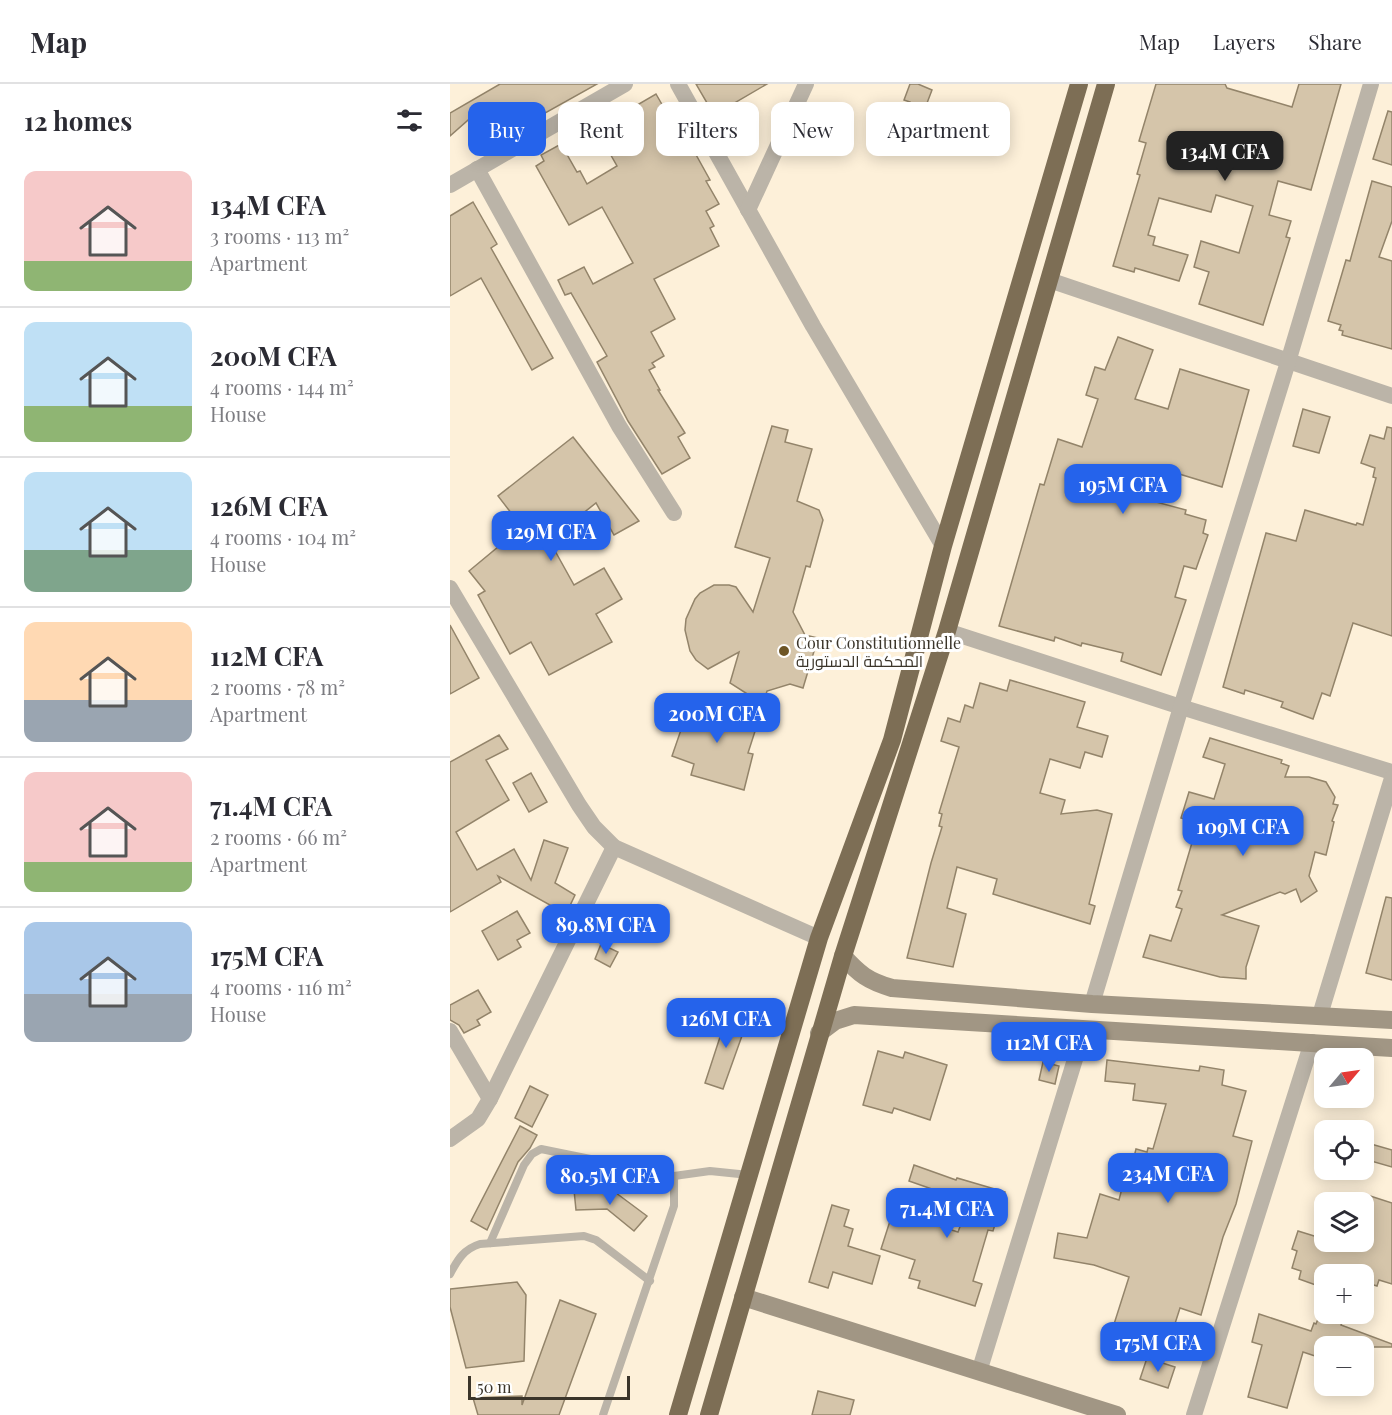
<!DOCTYPE html>
<meta charset="utf-8">
<style>
:root{--surface:#fff;--page:#f7f7f7;--text:#2b2b33;--muted:#7c7c81;--line:#e1e1e2;--accent:#2563eb}
body{margin:0;font-family:"Playfair Display",Cairo,serif;background:var(--page);color:var(--text);height:100vh;display:flex;flex-direction:column;font-size:22px;white-space:nowrap}
*{box-sizing:border-box;margin:0}
p{font-size:20px;color:var(--muted)}
.icon{flex:none;width:33px;height:33px;fill:none;stroke:currentColor;stroke-width:2;stroke-linecap:round;stroke-linejoin:round}
.map{position:relative;flex:1;overflow:hidden}
.sheet{display:flex;flex-direction:column;background:var(--surface);width:450px}
.sheet>*{flex:none}
.hud{position:absolute;left:18px;top:18px;width:570px;height:54px;display:flex;gap:12px}
.needle{width:39px;rotate:61deg}
.tools{position:absolute;left:864px;top:964px;display:grid;gap:12px}
.tools a{display:grid;place-items:center;width:60px;height:60px;border-radius:12px;background:var(--surface);box-shadow:0 3px 15px #0003;font-size:30px}
.scale{position:absolute;left:18px;bottom:15px;width:162px;box-sizing:border-box;padding-left:6px;border:3px solid #3b352a;border-top:0;font-size:16px;line-height:21px;white-space:nowrap;color:#3b352a;-webkit-text-stroke:4px #fff;paint-order:stroke}
.price{position:absolute;translate:-50% -51px;padding:0 14px;border-radius:12px;background:var(--accent);color:#fff;font-size:20px;line-height:39px;filter:drop-shadow(0 2px 3px #0008)}
.price::after{content:'';position:absolute;left:50%;top:36px;width:18px;height:14px;margin-left:-9px;background:inherit;clip-path:polygon(0 0,100% 0,50% 100%)}
.price.on{background:#222;color:#fff}
ul{padding:0;list-style:none}
li{display:flex;align-items:center;gap:18px;height:150px;padding:0 24px}
li+li{border-top:2px solid var(--line)}
li span{display:grid;place-items:center;flex:none;width:168px;height:120px;border-radius:12px;color:#555}
li>.icon{margin-inline-start:auto}
span .icon{width:72px;height:72px;fill:#fffc;stroke-width:1}
li b{font-size:26px}
h2{display:flex;justify-content:space-between;align-items:center;height:72px;padding:0 24px;font-size:26px}
.pill{padding:0 21px;border-radius:12px;background:var(--surface);box-shadow:0 3px 15px #0003;font-size:21px;line-height:54px}
.pill.on{background:var(--accent);color:#fff}
header{display:flex;align-items:center;gap:36px;box-sizing:border-box;height:84px;padding:0 30px;background:var(--surface);border-bottom:2px solid var(--line)}
header strong{font-size:28px}
nav{display:flex;gap:33px;margin-inline-start:auto;font-size:21px}
main{display:flex;flex:1;min-height:0}
.map>svg:first-child{display:block}
.building{fill:#d5c5aa;stroke:#93846a;stroke-width:1.5}
.lines{fill:none;stroke-linecap:round;stroke-linejoin:round}
.lane{stroke:#bbb4a8;stroke-width:8}
.street{stroke:#bbb4a8;stroke-width:16}
.secondary{stroke:#a19684;stroke-width:18}
.highway{stroke:#7d6e55;stroke-width:18}
.poi-dot{fill:#6d5526;stroke:#fff;stroke-width:2}
.labels{text-anchor:middle;dominant-baseline:central;stroke-width:6;stroke-linejoin:round;paint-order:stroke}
.poi-label{font-size:16px;fill:#3b352a;stroke:#fff;text-anchor:start}
</style>
<header>
<strong>Map</strong>
<nav><a>Map</a><a>Layers</a><a>Share</a></nav>
</header>
<main>
<section class="sheet">
<h2>12 homes<svg class="icon" aria-label="filters" viewBox="0 0 24 24"><path d="M4 7h16M4 17h16"/><circle cx="9" cy="7" r="2"/><circle cx="15" cy="17" r="2"/></svg></h2>
<ul>
<li><span style="background:linear-gradient(#f6c9c9 75%,#8fb573 0)"><svg class="icon" aria-label="home" viewBox="0 0 24 24"><path d="M3 11l9-7 9 7M6 9v11h12V9"/></svg></span><div><b>134M CFA</b><p>3 rooms · 113 m²</p><p>Apartment</p></div></li>
<li><span style="background:linear-gradient(#bfe0f5 70%,#8fb573 0)"><svg class="icon" aria-label="home" viewBox="0 0 24 24"><path d="M3 11l9-7 9 7M6 9v11h12V9"/></svg></span><div><b>200M CFA</b><p>4 rooms · 144 m²</p><p>House</p></div></li>
<li><span style="background:linear-gradient(#bfe0f5 65%,#7fa58c 0)"><svg class="icon" aria-label="home" viewBox="0 0 24 24"><path d="M3 11l9-7 9 7M6 9v11h12V9"/></svg></span><div><b>126M CFA</b><p>4 rooms · 104 m²</p><p>House</p></div></li>
<li><span style="background:linear-gradient(#ffd9b3 65%,#9aa5b1 0)"><svg class="icon" aria-label="home" viewBox="0 0 24 24"><path d="M3 11l9-7 9 7M6 9v11h12V9"/></svg></span><div><b>112M CFA</b><p>2 rooms · 78 m²</p><p>Apartment</p></div></li>
<li><span style="background:linear-gradient(#f6c9c9 75%,#8fb573 0)"><svg class="icon" aria-label="home" viewBox="0 0 24 24"><path d="M3 11l9-7 9 7M6 9v11h12V9"/></svg></span><div><b>71.4M CFA</b><p>2 rooms · 66 m²</p><p>Apartment</p></div></li>
<li><span style="background:linear-gradient(#a9c7e8 60%,#9aa5b1 0)"><svg class="icon" aria-label="home" viewBox="0 0 24 24"><path d="M3 11l9-7 9 7M6 9v11h12V9"/></svg></span><div><b>175M CFA</b><p>4 rooms · 116 m²</p><p>House</p></div></li>
</ul>
</section>
<div class="map">
<svg width="942" height="1331" viewBox="0 0 942 1331">
<rect width="100%" height="100%" fill="#fdf0d9"/>
<g class="building">
<polygon points="50,0 147,0 86,34 88,38 54,58 49,48 39,54 25,30 0,52 0,29"/>
<polygon points="246,0 317,0 264,31"/>
<polygon points="460,0 468,0 482,6 458,69 444,65 460,18 454,16"/>
<polygon points="706,0 775,0 777,4 842,23 849,0 891,0 861,106 828,97 819,131 841,137 836,153 840,154 813,241 749,220 759,188 744,183 751,157 789,169 803,122 766,111 761,128 709,114 698,151 705,153 703,161 738,171 729,197 685,184 684,188 663,182 690,91 687,90 696,59 689,57"/>
<polygon points="206,10 241,71 245,69 260,96 256,97 269,120 256,127 264,142 260,144 269,162 204,195 225,235 201,248 214,272 202,279 205,283 199,286 210,306 208,306 235,349 228,353 240,374 212,390 178,337 147,278 157,272 121,209 115,211 108,196 134,183 143,200 183,179 152,123 119,141 86,82 94,77 91,71 111,60 127,88 130,87 137,100 167,82 146,45"/>
<polygon points="938,27 942,28 942,81 923,75"/>
<polygon points="922,97 942,103 942,137 929,173 942,177 942,265 892,251 893,247 889,246 891,241 878,237 896,176 900,177"/>
<polygon points="23,118 47,160 41,164 103,274 82,286 31,194 0,212 0,132"/>
<polygon points="668,253 703,266 685,315 718,325 730,285 799,306 772,403 716,386 706,418 736,426 735,430 756,436 753,449 758,451 746,485 734,482 725,513 736,516 711,591 671,577 673,569 632,559 631,562 605,553 604,557 549,542 590,400 594,401 608,355 632,363 648,315 636,311 645,283 655,286"/>
<polygon points="853,325 880,333 869,369 843,362"/>
<polygon points="322,342 338,346 335,358 362,365 347,417 369,426 373,436 360,483 356,482 343,528 355,551 368,554 353,604 340,600 317,607 313,620 280,599 289,568 258,585 246,576 240,567 235,546 236,535 245,515 250,509 264,501 279,501 286,503 303,528 320,474 285,463"/>
<polygon points="937,343 942,344 942,552 903,539 880,612 872,609 863,635 831,623 833,618 795,606 794,610 773,603 816,449 846,457 855,426 906,441 907,439 913,441 926,394 923,393 925,384 911,379 920,351 934,355"/>
<polygon points="123,353 189,437 164,451 146,419 99,456 124,501 154,484 172,515 146,530 162,558 99,591 81,558 60,570 28,511 35,507 19,487 72,443 48,412"/>
<polygon points="0,541 29,594 0,610"/>
<polygon points="560,596 635,618 627,643 658,652 652,673 635,668 630,684 600,675 590,709 615,716 611,730 647,726 662,730 639,820 645,822 640,840 543,810 547,795 507,783 497,824 516,830 503,883 457,874 481,779 492,743 489,742 492,730 489,729 509,663 491,657 498,634 510,638 515,621 523,624 530,599 557,607"/>
<polygon points="242,614 308,638 298,669 303,670 294,706 241,691 244,680 222,672"/>
<polygon points="49,651 58,665 36,676 59,716 6,748 27,786 64,765 81,796 94,756 118,764 105,799 125,811 116,830 48,792 51,798 0,828 0,678"/>
<polygon points="760,654 832,676 831,679 839,682 835,693 859,693 876,698 885,713 883,720 888,721 882,737 884,738 876,771 865,768 859,792 867,807 851,818 846,805 835,810 830,808 772,831 809,842 796,883 796,895 770,893 693,873 700,851 721,857 732,825 726,823 732,807 728,806 744,752 734,749 738,736 731,734 739,708 764,715 775,680 753,673"/>
<polygon points="81,689 97,718 79,728 63,699"/>
<polygon points="936,813 942,814 942,896 916,889"/>
<polygon points="67,827 80,849 67,856 71,863 48,876 32,847"/>
<polygon points="151,860 168,868 160,883 145,875"/>
<polygon points="28,906 41,928 27,936 30,941 14,949 9,941 0,936 0,921"/>
<polygon points="274,927 298,935 273,1005 255,999 271,950 267,949"/>
<polygon points="428,967 453,974 455,968 497,981 480,1036 444,1024 442,1029 413,1021"/>
<polygon points="657,976 749,987 750,982 774,986 772,1001 796,1007 783,1052 802,1057 786,1120 773,1153 751,1231 730,1224 713,1277 658,1259 679,1193 644,1181 604,1174 608,1149 637,1154 650,1110 669,1116 680,1073 684,1073 686,1065 697,1068 698,1064 703,1065 716,1020 683,1016 685,1000 655,997"/>
<polygon points="593,978 609,982 605,1000 589,996"/>
<polygon points="80,1002 98,1011 82,1043 65,1034"/>
<polygon points="70,1042 87,1051 80,1064 68,1078 37,1146 21,1137"/>
<polygon points="914,1058 942,1066 942,1083 914,1075"/>
<polygon points="464,1081 506,1096 507,1094 555,1108 543,1147 538,1146 523,1197 532,1200 525,1222 468,1204 470,1197 459,1194 465,1176 431,1165 440,1137 454,1142 457,1132 508,1148 519,1118 459,1097"/>
<polygon points="124,1106 162,1106 197,1132 184,1147 157,1125 126,1126"/>
<polygon points="914,1110 942,1119 942,1200 929,1196 927,1202 914,1198 914,1191 890,1191 874,1186 874,1204 849,1195 851,1187 842,1184 847,1167 842,1165 848,1147 874,1155 874,1158 914,1158"/>
<polygon points="382,1121 399,1126 394,1142 403,1145 398,1162 430,1172 422,1200 383,1188 378,1204 359,1198"/>
<polygon points="67,1198 76,1211 74,1277 16,1284 0,1223 0,1205"/>
<polygon points="110,1216 146,1230 109,1331 28,1331 23,1314 72,1312 72,1321"/>
<polygon points="809,1230 861,1247 864,1239 866,1240 870,1230 894,1230 891,1241 942,1260 942,1263 874,1263 874,1275 853,1268 837,1324 798,1313 812,1261 802,1258"/>
<polygon points="697,1274 725,1283 718,1304 690,1295"/>
<polygon points="368,1307 404,1316 400,1331 362,1331"/>
</g>
<g class="lines">
<g class="lane">
<polyline points="224,1092 260,1087 299,1091"/>
<polyline points="40,1159 74,1081 82,1070 91,1065 224,1092 224,1122 153,1331"/>
<path d="M0 1190C8 1175 14 1165 30 1160L134 1152 146 1156 200 1197"/>
</g>
<g class="street">
<polyline points="228,0 363,242 493,462"/>
<polyline points="27,85 169,342 224,429"/>
<polyline points="0,101 175,0"/>
<polyline points="298,126 356,0"/>
<polyline points="599,196 942,312"/>
<polyline points="0,504 129,721 144,743 164,763 369,854"/>
<polyline points="497,547 731,623 942,688"/>
<polyline points="642,920 731,623 838,278 921,0"/>
<polyline points="870,931 942,694"/>
<polyline points="0,947 40,1015"/>
<polyline points="0,1055 28,1035 40,1015 164,763"/>
<polyline points="529,1288 634,946"/>
<polyline points="744,1331 862,958"/>
</g>
<g class="secondary">
<path d="M393 872C409 890 418 897 442 904L642 920 942 936"/>
<polyline points="369,949 385,937 404,931 942,964"/>
<polyline points="293,1213 667,1331"/>
</g>
<g class="highway">
<polyline points="228,1331 369,854 442,656 493,462 629,0"/>
<polyline points="259,1331 393,872 497,547 656,0"/>
</g>
</g>
<circle class="poi-dot" cx="334" cy="567" r="6"/>
<g class="labels">
<g class="poi-label">
<text x="346" y="558">Cour Constitutionnelle<tspan x="346" dy="18">المحكمة الدستورية</tspan></text>
</g>
</g>
</svg>
<div class="tools">
<a><svg class="needle" viewBox="-14 -14 28 28"><path d="M0-13l5 13h-10z" fill="#e53935"/><path d="M0 13l5-13h-10z" fill="#7c7c81"/></svg></a>
<a><svg class="icon" aria-label="locate" viewBox="0 0 24 24"><circle cx="12" cy="12" r="6"/><path d="M12 2v4M12 18v4M2 12h4M18 12h4"/></svg></a>
<a><svg class="icon" aria-label="layers" viewBox="0 0 24 24"><path d="M12 4l9 5-9 5-9-5zM3 14l9 5 9-5"/></svg></a>
<a>+</a>
<a>−</a>
</div>
<div class="scale">50 m</div>
<b class="price on" style="left:775px;top:98px">134M CFA</b>
<b class="price" style="left:673px;top:431px">195M CFA</b>
<b class="price" style="left:101px;top:478px">129M CFA</b>
<b class="price" style="left:267px;top:660px">200M CFA</b>
<b class="price" style="left:793px;top:773px">109M CFA</b>
<b class="price" style="left:156px;top:871px">89.8M CFA</b>
<b class="price" style="left:276px;top:965px">126M CFA</b>
<b class="price" style="left:599px;top:989px">112M CFA</b>
<b class="price" style="left:718px;top:1120px">234M CFA</b>
<b class="price" style="left:160px;top:1122px">80.5M CFA</b>
<b class="price" style="left:497px;top:1155px">71.4M CFA</b>
<b class="price" style="left:708px;top:1289px">175M CFA</b>
<div class="hud">
<a class="pill on">Buy</a>
<a class="pill">Rent</a>
<a class="pill">Filters</a>
<a class="pill">New</a>
<a class="pill">Apartment</a>
</div>
</div>
</main>
